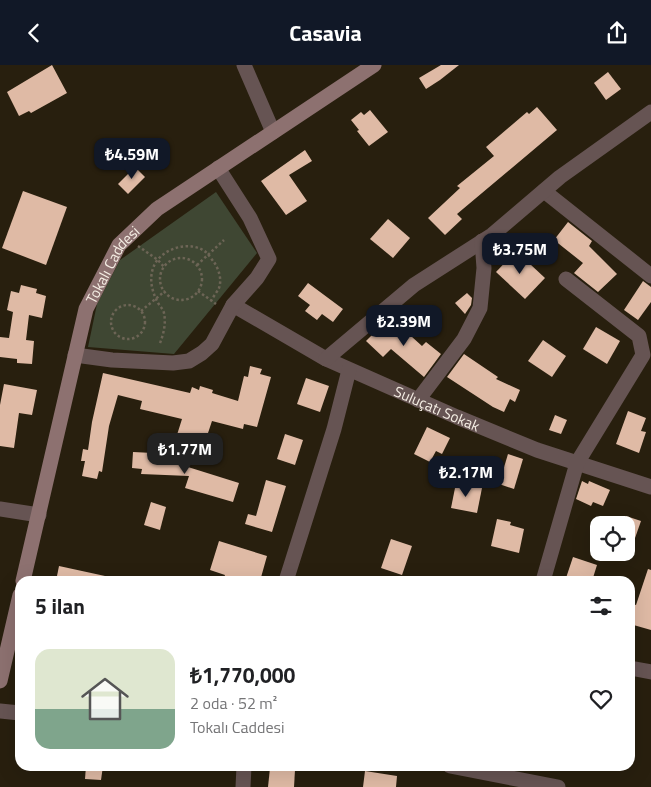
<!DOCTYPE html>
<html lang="tr">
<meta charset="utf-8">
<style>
:root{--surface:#fff;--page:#f6f6f6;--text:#202124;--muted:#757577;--accent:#111827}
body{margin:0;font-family:"Titillium Web",sans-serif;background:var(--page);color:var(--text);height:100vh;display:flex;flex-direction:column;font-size:19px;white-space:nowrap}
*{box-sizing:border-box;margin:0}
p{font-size:16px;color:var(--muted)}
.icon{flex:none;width:28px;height:28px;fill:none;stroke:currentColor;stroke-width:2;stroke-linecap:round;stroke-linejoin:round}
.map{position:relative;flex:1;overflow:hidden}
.details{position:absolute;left:15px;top:511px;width:620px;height:195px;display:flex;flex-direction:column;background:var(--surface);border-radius:15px;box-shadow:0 5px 20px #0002}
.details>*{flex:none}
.buttons{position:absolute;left:590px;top:451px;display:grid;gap:10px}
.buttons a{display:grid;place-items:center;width:45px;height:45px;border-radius:10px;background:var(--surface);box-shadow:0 5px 20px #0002;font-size:25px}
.price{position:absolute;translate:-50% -42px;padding:0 11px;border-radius:10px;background:var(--accent);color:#fff;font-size:16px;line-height:32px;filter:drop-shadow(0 1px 2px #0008)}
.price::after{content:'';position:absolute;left:50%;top:30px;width:15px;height:11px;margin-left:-8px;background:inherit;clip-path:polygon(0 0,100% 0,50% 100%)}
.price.current{background:#222;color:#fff}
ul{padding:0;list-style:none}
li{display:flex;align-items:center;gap:15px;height:125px;padding:0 20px}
li span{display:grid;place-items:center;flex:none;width:140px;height:100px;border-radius:15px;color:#555}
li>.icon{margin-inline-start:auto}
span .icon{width:60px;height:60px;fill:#fffc;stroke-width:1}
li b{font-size:21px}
h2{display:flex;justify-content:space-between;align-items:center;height:60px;padding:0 20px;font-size:21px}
header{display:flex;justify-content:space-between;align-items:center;height:65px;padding:0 20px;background:var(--accent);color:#fff;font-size:22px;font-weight:700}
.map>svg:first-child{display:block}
.green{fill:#3f4733}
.building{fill:#dfbaa5}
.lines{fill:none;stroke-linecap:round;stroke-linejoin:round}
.path{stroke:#6d6556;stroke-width:2.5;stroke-dasharray:2.5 2.5;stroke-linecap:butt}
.street{stroke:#665453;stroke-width:15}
.secondary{stroke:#8d7170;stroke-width:15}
.labels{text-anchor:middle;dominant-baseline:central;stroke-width:5;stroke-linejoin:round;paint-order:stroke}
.street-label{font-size:15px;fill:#f5eee4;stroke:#1e1506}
</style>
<header><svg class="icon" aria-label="back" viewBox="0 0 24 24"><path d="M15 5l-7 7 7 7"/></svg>Casavia<svg class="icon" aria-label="share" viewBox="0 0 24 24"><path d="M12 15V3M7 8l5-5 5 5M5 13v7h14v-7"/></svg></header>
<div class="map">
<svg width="651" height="722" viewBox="0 0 651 722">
<rect width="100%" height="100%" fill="#281f0e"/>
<polygon class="green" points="216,127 257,188 174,289 88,282 97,239 120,195"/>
<g class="building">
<polygon points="52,0 67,28 31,48 29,46 19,51 7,27"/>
<polygon points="441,0 459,0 440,15 426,24 419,13"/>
<polygon points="608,7 621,24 606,35 594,18"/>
<polygon points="537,42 557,65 457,149 462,154 445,170 428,153 460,123 457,121 494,91 486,82 527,47 529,49"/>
<polygon points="370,45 388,67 369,81 357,66 359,65 351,55 361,47 364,50"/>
<polygon points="305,85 312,96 289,110 307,136 286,150 261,116"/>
<polygon points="135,102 145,112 128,129 118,119"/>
<polygon points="23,126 67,142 46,200 2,183"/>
<polygon points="388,154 410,173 393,193 370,174"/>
<polygon points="568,157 592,176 589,181 617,209 598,227 574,208 583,198 554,175"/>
<polygon points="516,186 545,213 525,234 496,207"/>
<polygon points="643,216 651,222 651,237 638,255 624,245"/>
<polygon points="308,218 343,244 333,257 322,249 317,255 305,246 310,240 298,231"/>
<polygon points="21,220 37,224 36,228 46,231 42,253 29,250 26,275 34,276 32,299 17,298 17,294 0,292 0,272 9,273 13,247 7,245 11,226 19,228"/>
<polygon points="467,228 472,233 471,240 465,249 455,238"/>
<polygon points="390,252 422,281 426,277 441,289 424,312 391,284 383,292 366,276"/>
<polygon points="596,262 620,276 607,299 583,284"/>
<polygon points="543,275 566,291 552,312 528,296"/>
<polygon points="464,289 498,312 496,314 520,325 515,337 510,334 504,347 493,342 447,312"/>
<polygon points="250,301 262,304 260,309 271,312 257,362 244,359 243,364 212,356 206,374 202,373 199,380 176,373 182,354 140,344 142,336 118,330 109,361 102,407 99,406 97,414 82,411 85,396 81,396 83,384 88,385 92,357 103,308 190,328 192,322 199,325 200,321 213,325 212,328 238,336 244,311 248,312"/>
<polygon points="306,313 329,321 320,347 297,339"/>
<polygon points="4,319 37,325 32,350 19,348 14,383 0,381 0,340"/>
<polygon points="628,346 646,353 641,366 646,367 639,388 616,379"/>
<polygon points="555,350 567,355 561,369 549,365"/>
<polygon points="427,362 450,373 442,389 436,386 430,397 414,389"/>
<polygon points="285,369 303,375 295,400 277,394"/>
<polygon points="133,387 173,389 172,397 239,418 233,437 185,423 189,411 141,409 142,404 132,403"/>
<polygon points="508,389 523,394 514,424 499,419"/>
<polygon points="266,415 286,421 272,467 245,459 248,449 256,451"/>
<polygon points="582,416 588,419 589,416 610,425 603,441 593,437 591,441 576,434"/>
<polygon points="456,418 482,423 477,448 451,443"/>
<polygon points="151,437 166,442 160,465 144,460"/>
<polygon points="626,451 641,456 628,493 626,493"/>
<polygon points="497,454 511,457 510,460 524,464 519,488 491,481"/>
<polygon points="391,474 412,481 402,510 381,503"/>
<polygon points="219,476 267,491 260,516 223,516 225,510 210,505"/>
<polygon points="573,492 597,500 592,516 565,516"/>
<polygon points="59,501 105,511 105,516 56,516"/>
<polygon points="648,504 651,505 651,565 630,559 630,545 632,539 636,540"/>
<polygon points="86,701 103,701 101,715 85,714"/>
<polygon points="270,703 295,705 294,722 268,722"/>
<polygon points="365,706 397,711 396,722 363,722"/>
</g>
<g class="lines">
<g class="path">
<polyline points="138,181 158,195 164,202"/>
<circle cx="181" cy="214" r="21"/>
<polyline points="197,200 224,175"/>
<polyline points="198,226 216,239"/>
<circle cx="128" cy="257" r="17"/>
<polyline points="141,246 165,226"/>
<path d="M160 278C164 268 166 258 164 248 163 244 160 241 158 238 151 225 148 210 156 197 166 182 192 175 207 188 209 190 212 195 214 197 219 205 222 214 219 223 217 227 213 232 211 236"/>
</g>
<g class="street">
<polyline points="244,0 273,67"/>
<polyline points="544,126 651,211"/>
<path id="s1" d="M233 240 326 294 457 352 537 385 651 422"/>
<polyline points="75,290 112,295 173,298 189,296 202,288 212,279 233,240 257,213 269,194 250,153 218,103"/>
<polyline points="326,294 414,220 492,170 560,112 651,47"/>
<polyline points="418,335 464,274 480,243 484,203 482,176"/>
<polyline points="0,444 39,450"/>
<polyline points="286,516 334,364 349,305"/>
<polyline points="543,516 577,398 643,290 639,271 566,214"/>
<polyline points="630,603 651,607"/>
<polyline points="0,646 20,648"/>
<polyline points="450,701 558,722"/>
<polyline points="243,722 244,701"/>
</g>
<g class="secondary">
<path id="s2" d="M23 516 86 244 119 180 157 144 374 0"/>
<polyline points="0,616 20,530"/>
</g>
</g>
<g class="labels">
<g class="street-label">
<text stroke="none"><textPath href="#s2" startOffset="331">Tokalı Caddesi</textPath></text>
<text stroke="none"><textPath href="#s1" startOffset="229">Suluçatı Sokak</textPath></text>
</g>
</g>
</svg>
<div class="buttons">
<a><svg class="icon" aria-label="locate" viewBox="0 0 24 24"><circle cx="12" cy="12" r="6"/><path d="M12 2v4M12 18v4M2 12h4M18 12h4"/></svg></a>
</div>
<b class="price" style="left:132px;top:115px">₺4.59M</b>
<b class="price" style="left:520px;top:210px">₺3.75M</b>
<b class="price" style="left:404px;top:282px">₺2.39M</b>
<b class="price current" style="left:185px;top:410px">₺1.77M</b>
<b class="price" style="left:466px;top:433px">₺2.17M</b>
<section class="details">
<h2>5 ilan<svg class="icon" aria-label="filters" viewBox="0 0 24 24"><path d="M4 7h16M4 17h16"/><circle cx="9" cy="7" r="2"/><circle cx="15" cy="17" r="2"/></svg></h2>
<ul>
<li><span style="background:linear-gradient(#dfe7d0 60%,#7fa58c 0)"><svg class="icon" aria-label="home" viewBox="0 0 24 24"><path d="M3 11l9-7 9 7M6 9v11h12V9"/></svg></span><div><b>₺1,770,000</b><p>2 oda · 52 m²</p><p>Tokalı Caddesi</p></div><svg class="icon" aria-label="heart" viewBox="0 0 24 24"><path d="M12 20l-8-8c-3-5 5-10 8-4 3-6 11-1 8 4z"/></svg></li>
</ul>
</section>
</div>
